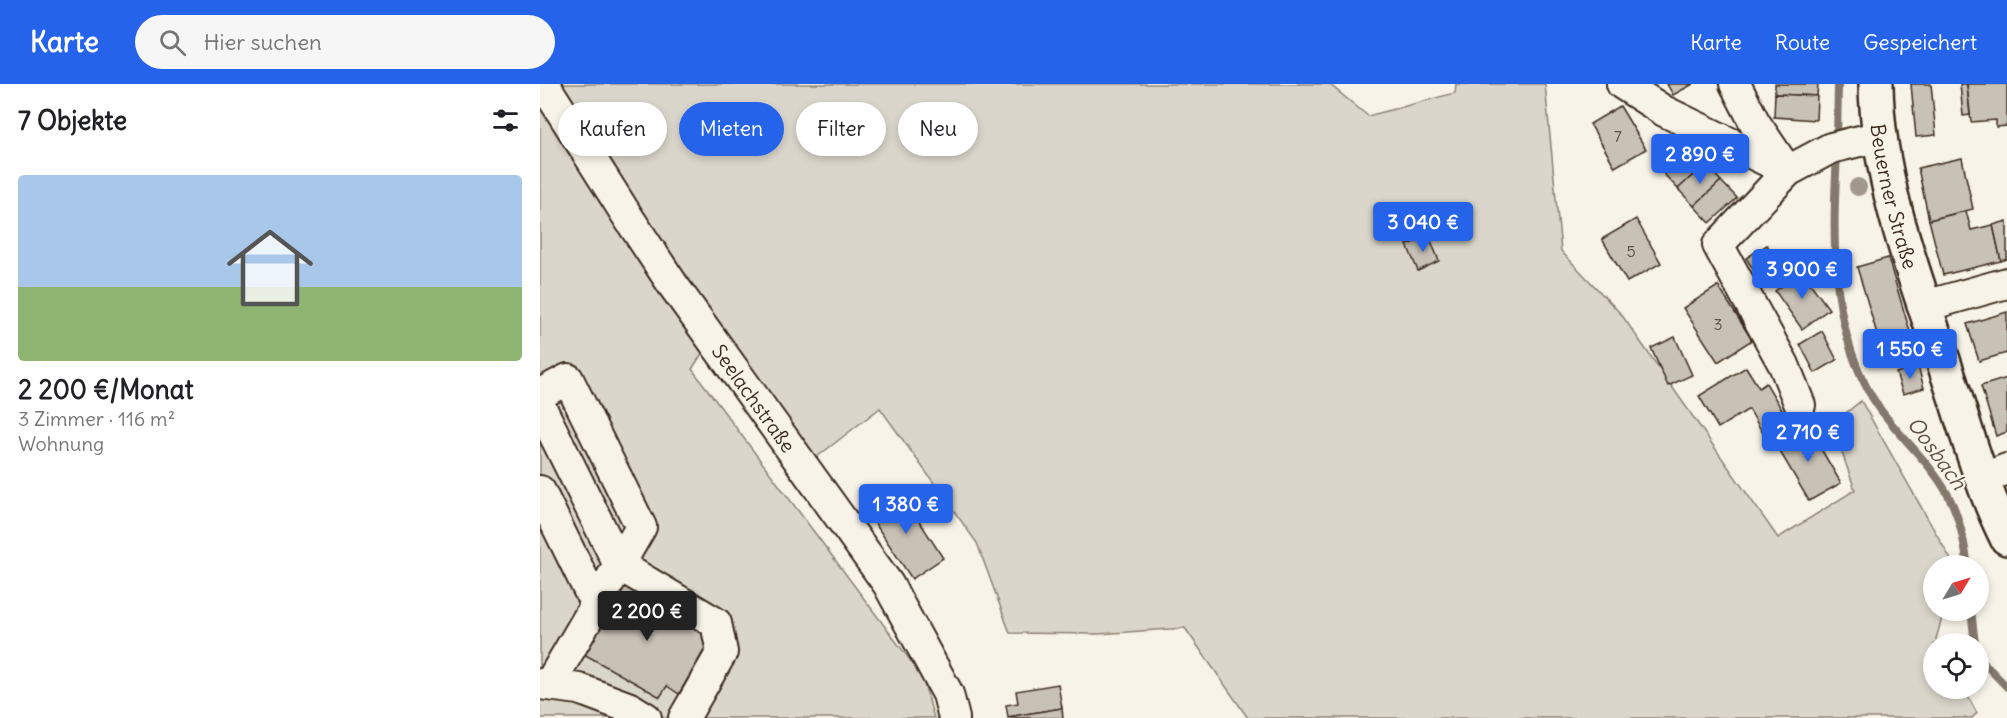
<!DOCTYPE html>
<html lang="de">
<meta charset="utf-8">
<style>
:root{--surface:#fff;--page:#f6f6f6;--text:#202124;--muted:#757577;--accent:#2563eb}
body{margin:0;font-family:Delius,sans-serif;background:var(--page);color:var(--text);height:100vh;display:flex;flex-direction:column;font-size:22px;white-space:nowrap}
*{box-sizing:border-box;margin:0}
p{font-size:20px;color:var(--muted)}
.icon{flex:none;width:33px;height:33px;fill:none;stroke:currentColor;stroke-width:2;stroke-linecap:round;stroke-linejoin:round}
.map{position:relative;flex:1;overflow:hidden}
.sheet{display:flex;flex-direction:column;background:var(--surface);width:540px}
.sheet>*{flex:none}
.hud{position:absolute;left:18px;top:18px;width:570px;height:54px;display:flex;gap:12px}
.needle{width:39px;rotate:52deg}
.buttons{position:absolute;left:1383px;top:471px;display:grid;gap:12px}
.buttons a{display:grid;place-items:center;width:66px;height:66px;border-radius:50%;background:var(--surface);box-shadow:0 3px 9px #0003;font-size:30px}
.price{position:absolute;translate:-50% -51px;padding:0 14px;border-radius:6px;background:var(--accent);color:#fff;font-size:20px;line-height:39px;filter:drop-shadow(0 2px 3px #0008)}
.price::after{content:'';position:absolute;left:50%;top:36px;width:18px;height:14px;margin-left:-9px;background:inherit;clip-path:polygon(0 0,100% 0,50% 100%)}
.price.on{background:#222;color:#fff}
ul{padding:0;list-style:none}
li{display:grid;align-content:center;gap:12px;height:318px;padding:0 18px}
li span{display:grid;place-items:center;height:186px;border-radius:6px;color:#555}
li>.icon{margin-inline-start:auto}
span .icon{width:108px;height:108px;fill:#fffc;stroke-width:1}
li b{font-size:26px}
h2{display:flex;justify-content:space-between;align-items:center;height:72px;padding:0 18px;font-size:26px}
.pill{padding:0 21px;border-radius:27px;background:var(--surface);box-shadow:0 3px 9px #0003;font-size:21px;line-height:54px}
.pill.on{background:var(--accent);color:#fff}
header{display:flex;align-items:center;gap:36px;box-sizing:border-box;height:84px;padding:0 30px;background:var(--accent);color:#fff}
header strong{font-size:28px}
nav{display:flex;gap:33px;margin-inline-start:auto;font-size:21px}
.search{width:420px;height:54px;background:var(--page);display:flex;align-items:center;gap:15px;box-sizing:border-box;padding:0 21px;border-radius:33px;color:var(--muted);font-size:22px}
main{display:flex;flex:1;min-height:0}
.map>svg:first-child{display:block}
.green{fill:#dbd6cb;stroke:#8b8074;stroke-width:1.5}
.lines{fill:none;stroke-linecap:round;stroke-linejoin:round}
.stream{stroke:#84786c;stroke-width:8}
.building{fill:#c8c1b6;stroke:#3b2a1e;stroke-width:1.5}
.minor-casing{stroke:#3b2a1e;stroke-width:34}
.major-casing{stroke:#3b2a1e;stroke-width:38}
.minor{stroke:#f7f3e8;stroke-width:30}
.major{stroke:#f7f3e8;stroke-width:33}
.tree{fill:#a1978c}
.labels{text-anchor:middle;dominant-baseline:central;stroke-width:4.5;stroke-linejoin:round;paint-order:stroke}
.number-label{font-size:16px;fill:#5e5044}
.street-label{font-size:20px;fill:#3b2a1e;stroke:#f7f3e8}
.water-label{font-size:21px;font-style:italic;fill:#5f5145;stroke:#f7f3e8}
</style>
<header>
<strong>Karte</strong>
<div class="search"><svg class="icon" aria-label="search" viewBox="0 0 24 24"><circle cx="10" cy="10" r="6"/><path d="M15 15l6 6"/></svg>Hier suchen</div>
<nav><a>Karte</a><a>Route</a><a>Gespeichert</a></nav>
</header>
<main>
<section class="sheet">
<h2>7 Objekte<svg class="icon" aria-label="filters" viewBox="0 0 24 24"><path d="M4 7h16M4 17h16"/><circle cx="9" cy="7" r="2"/><circle cx="15" cy="17" r="2"/></svg></h2>
<ul>
<li><span style="background:linear-gradient(#a9c7e8 60%,#8fb573 0)"><svg class="icon" aria-label="home" viewBox="0 0 24 24"><path d="M3 11l9-7 9 7M6 9v11h12V9"/></svg></span><div><b>2 200 €/Monat</b><p>3 Zimmer · 116 m²</p><p>Wohnung</p></div></li>
</ul>
</section>
<div class="map">
<svg width="1467" height="634" viewBox="0 0 1467 634">
<rect width="100%" height="100%" fill="#f7f3e8"/>
<filter id="ink" filterUnits="userSpaceOnUse"><feTurbulence type="fractalNoise" baseFrequency=".0167" numOctaves="2"/><feDisplacementMap in="SourceGraphic" scale="12" xChannelSelector="R" yChannelSelector="G"/><feConvolveMatrix kernelMatrix="1 2 1 2 8 2 1 2 1" color-interpolation-filters="sRGB"/></filter>
<g filter="url(#ink)">
<polygon class="green" points="0,0 789,0 828,32 915,9 916,0 1005,0 1021,167 1081,230 1238,454 1315,406 1292,340 1321,317 1414,481 1394,482 1394,526 1404,527 1396,555 1398,559 1394,560 1394,604 1424,605 1437,629 1432,634 708,634 645,544 558,550 470,549 437,459 340,324 264,383 176,248 152,285 382,592 394,634 0,634"/>
<g class="lines">
<g class="stream">
<polyline points="1297,57 1298,0"/>
<path d="M1297 69C1293 148 1289 234 1328 306 1349 345 1387 372 1408 411 1420 433 1424 458 1428 482"/>
<polyline points="1431,526 1435,560"/>
<polyline points="1438,573 1467,603"/>
</g>
</g>
<g class="building">
<polygon points="1127,0 1153,0 1133,11"/>
<polygon points="1235,0 1278,0 1277,12 1235,10"/>
<polygon points="1371,0 1391,0 1396,51 1376,53"/>
<polygon points="1420,0 1427,0 1430,31 1423,32"/>
<polygon points="1427,0 1467,0 1467,42 1456,43 1456,36 1431,38"/>
<polygon points="1235,10 1277,12 1276,36 1234,33"/>
<polygon points="1080,22 1106,65 1075,83 1050,40"/>
<polygon points="1149,63 1165,80 1138,105 1122,88"/>
<polygon points="1422,74 1433,125 1389,136 1378,84"/>
<polygon points="1165,80 1181,97 1154,122 1138,105"/>
<polygon points="1181,97 1197,114 1170,139 1154,122"/>
<polygon points="1426,127 1431,146 1453,141 1461,177 1403,191 1389,136"/>
<polygon points="1096,135 1121,179 1087,198 1062,155"/>
<polygon points="1467,137 1467,175 1461,177 1453,141"/>
<polygon points="889,152 899,177 878,187 867,161"/>
<polygon points="1227,161 1239,180 1218,193 1206,174"/>
<polygon points="1348,174 1371,251 1340,260 1317,183"/>
<polygon points="1262,188 1289,225 1262,245 1235,207"/>
<polygon points="1178,202 1212,256 1178,278 1143,224"/>
<polygon points="1467,228 1467,269 1439,277 1427,240"/>
<polygon points="1282,247 1297,276 1275,289 1260,260"/>
<polygon points="1135,253 1152,291 1128,302 1111,264"/>
<polygon points="1378,282 1384,304 1363,310 1356,289"/>
<polygon points="1206,283 1219,304 1226,299 1248,336 1224,351 1209,325 1178,344 1159,312"/>
<polygon points="1467,294 1467,348 1456,352 1441,302"/>
<polygon points="1267,341 1301,399 1269,417 1235,359"/>
<polygon points="360,407 403,474 372,495 328,429"/>
<polygon points="82,498 164,545 167,561 139,610 127,602 120,613 42,569"/>
<polygon points="518,600 522,624 468,633 466,621 478,619 476,607"/>
<polygon points="522,624 523,634 468,634 468,633"/>
</g>
<g class="lines">
<g class="minor-casing">
<g id="minor">
<path id="s1" d="M4 0 88 133 133 201 348 500 408 610 414 634"/>
<polyline points="1082,0 1124,27 1248,87"/>
<polyline points="1195,0 1215,39 1246,85"/>
<polyline points="1385,222 1467,199"/>
<polyline points="0,310 28,295 101,443 79,481"/>
<polyline points="1260,321 1244,281 1178,161 1248,87 1291,64 1340,52"/>
<polyline points="0,322 79,481"/>
<polyline points="1442,395 1467,385"/>
<polyline points="0,407 56,521"/>
<polyline points="0,600 39,605 90,624 106,634"/>
<polyline points="9,601 79,481 176,539 182,568 144,634"/>
</g>
</g>
<g class="major-casing">
<g id="major">
<path id="s2" d="M1336 0C1337 98 1377 198 1408 291 1426 345 1441 402 1467 454"/>
</g>
</g>
<use href="#minor" class="minor"/>
<use href="#major" class="major"/>
</g>
<circle class="tree" cx="1318" cy="103" r="9"/>
</g>
<g class="labels">
<g class="number-label">
<text x="1078" y="52">7</text>
<text x="1091" y="167">5</text>
<text x="1178" y="240">3</text>
</g>
<g class="street-label">
<text stroke="none"><textPath href="#s2" startOffset="114">Beuerner Straße</textPath></text>
<text stroke="none"><textPath href="#s1" startOffset="378">Seelachstraße</textPath></text>
</g>
<g class="water-label">
<text transform="translate(1397 369) rotate(54)">Oosbach</text>
</g>
</g>
</svg>
<div class="buttons">
<a><svg class="needle" viewBox="-14 -14 28 28"><path d="M0-13l5 13h-10z" fill="#e53935"/><path d="M0 13l5-13h-10z" fill="#757577"/></svg></a>
<a><svg class="icon" aria-label="locate" viewBox="0 0 24 24"><circle cx="12" cy="12" r="6"/><path d="M12 2v4M12 18v4M2 12h4M18 12h4"/></svg></a>
</div>
<b class="price" style="left:1160px;top:101px">2 890 €</b>
<b class="price" style="left:883px;top:169px">3 040 €</b>
<b class="price" style="left:1262px;top:216px">3 900 €</b>
<b class="price" style="left:1370px;top:296px">1 550 €</b>
<b class="price" style="left:1268px;top:379px">2 710 €</b>
<b class="price" style="left:366px;top:451px">1 380 €</b>
<b class="price on" style="left:107px;top:558px">2 200 €</b>
<div class="hud">
<a class="pill">Kaufen</a>
<a class="pill on">Mieten</a>
<a class="pill">Filter</a>
<a class="pill">Neu</a>
</div>
</div>
</main>
